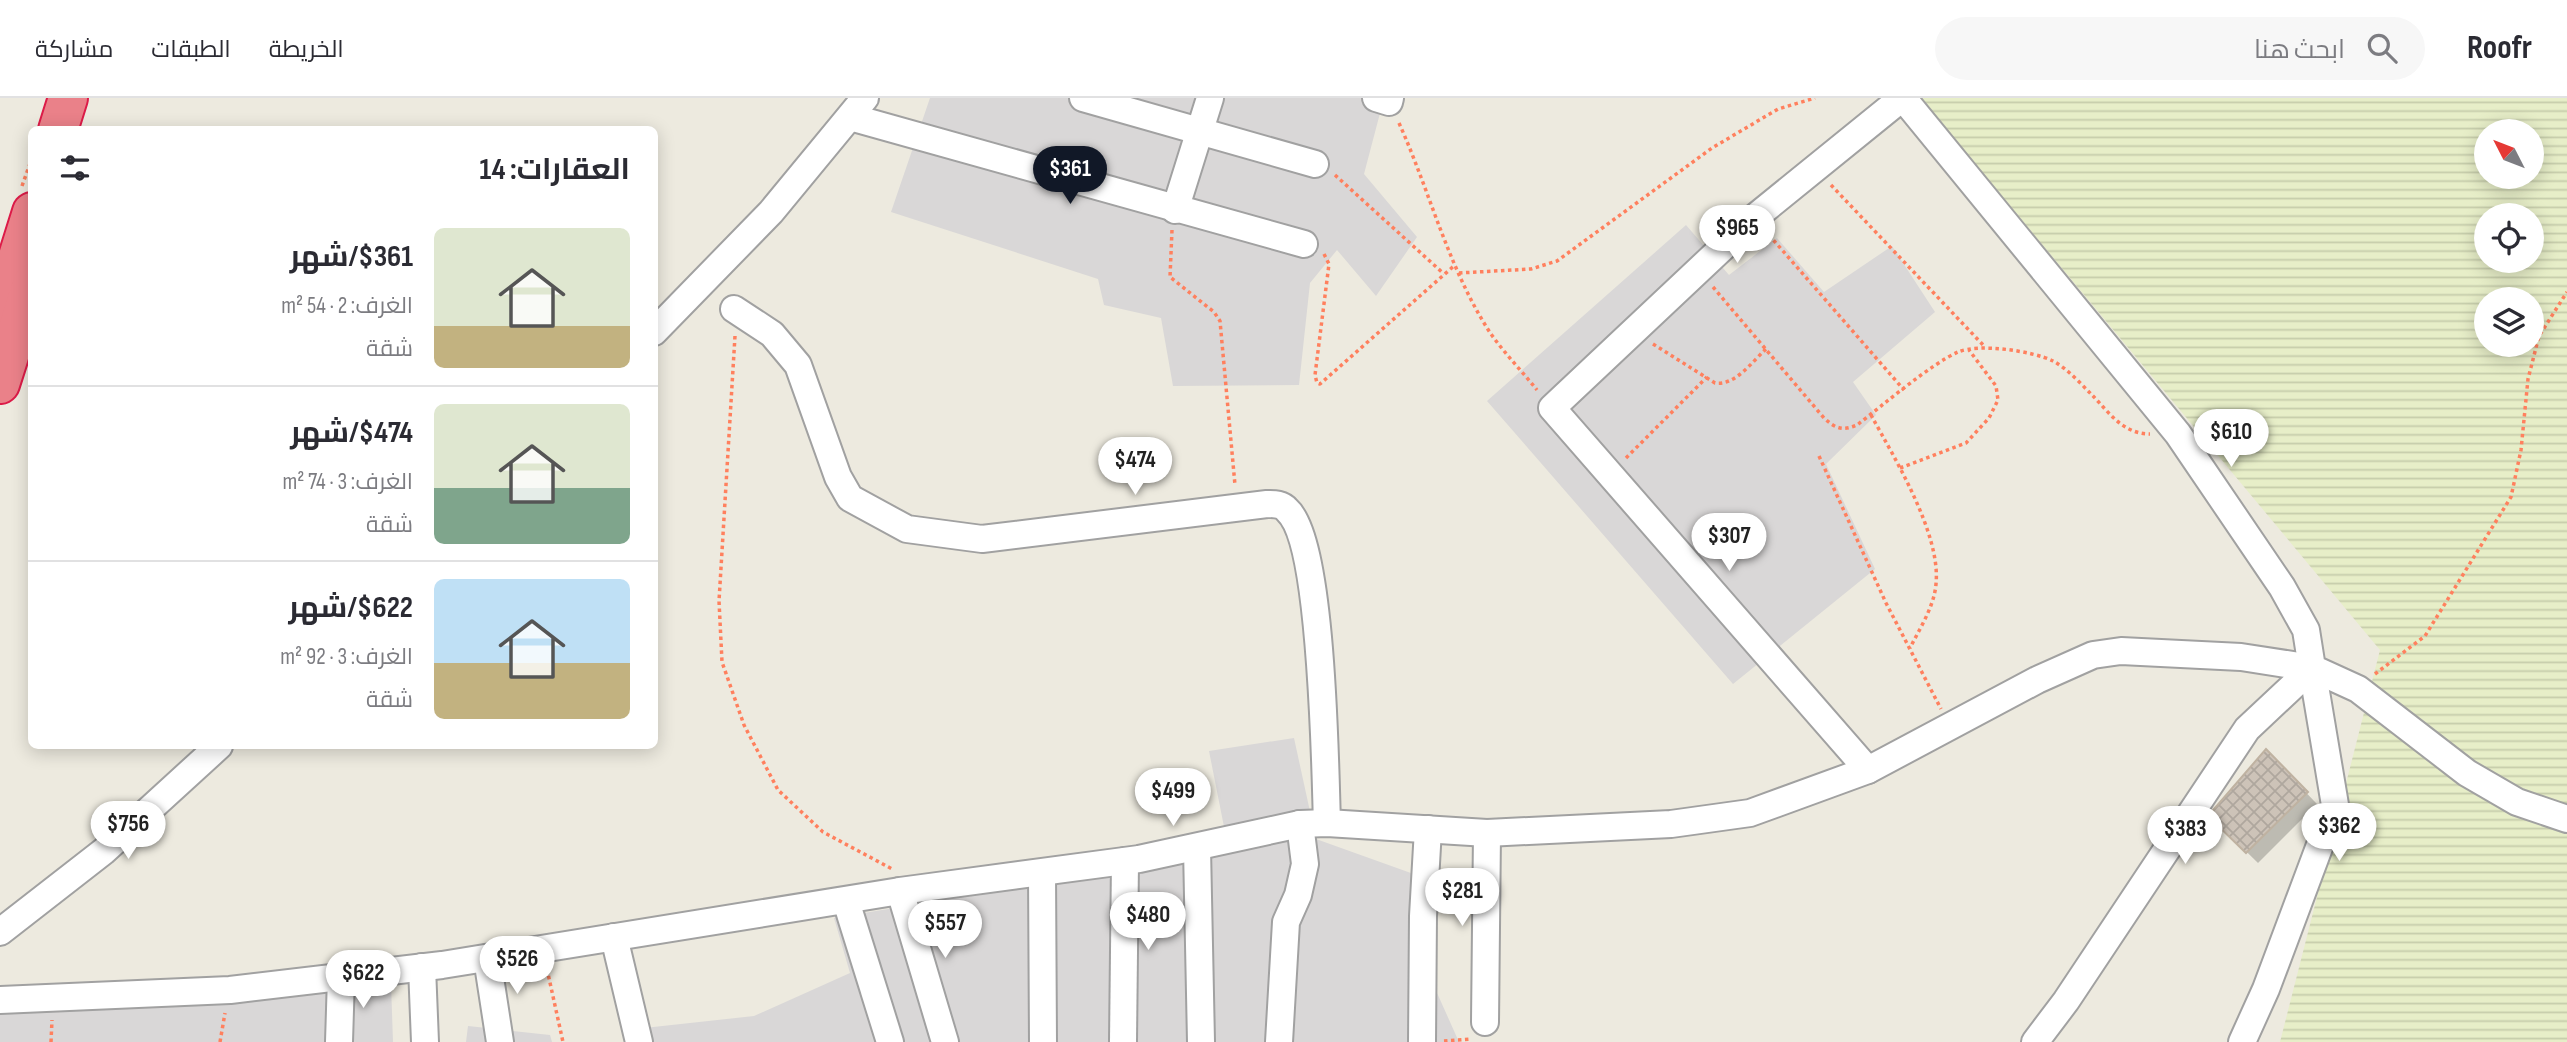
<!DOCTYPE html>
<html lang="ar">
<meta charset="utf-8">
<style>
:root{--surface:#fff;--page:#f7f7f7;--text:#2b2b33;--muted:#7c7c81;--line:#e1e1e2;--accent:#111827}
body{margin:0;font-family:"Sofia Sans Condensed",Cairo,sans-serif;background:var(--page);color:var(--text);direction:rtl;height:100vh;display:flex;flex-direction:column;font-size:26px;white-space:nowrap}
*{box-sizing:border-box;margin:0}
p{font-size:23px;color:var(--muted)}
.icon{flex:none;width:38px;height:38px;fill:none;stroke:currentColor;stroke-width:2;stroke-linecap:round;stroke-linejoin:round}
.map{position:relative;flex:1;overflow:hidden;direction:ltr}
.panel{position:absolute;left:28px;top:28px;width:630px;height:623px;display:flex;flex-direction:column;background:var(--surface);border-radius:10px;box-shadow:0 4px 18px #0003;direction:rtl}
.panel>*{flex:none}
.needle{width:46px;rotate:312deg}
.controls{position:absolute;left:2474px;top:21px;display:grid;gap:14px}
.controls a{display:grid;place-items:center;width:70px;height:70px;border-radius:50%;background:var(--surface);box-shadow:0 4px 18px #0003;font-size:35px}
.price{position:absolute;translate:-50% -60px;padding:0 16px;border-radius:24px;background:#fff;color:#222;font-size:23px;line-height:46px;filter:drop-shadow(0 2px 4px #0008)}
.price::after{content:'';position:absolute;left:50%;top:42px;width:21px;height:16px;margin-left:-10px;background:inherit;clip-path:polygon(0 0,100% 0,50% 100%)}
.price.current{background:var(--accent);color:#fff}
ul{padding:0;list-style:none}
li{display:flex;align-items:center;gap:21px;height:175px;padding:0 28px}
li+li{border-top:2px solid var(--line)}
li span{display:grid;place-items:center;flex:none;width:196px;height:140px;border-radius:10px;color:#555}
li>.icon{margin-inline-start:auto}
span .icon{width:84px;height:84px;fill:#fffc;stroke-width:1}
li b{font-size:30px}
h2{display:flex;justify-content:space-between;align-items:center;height:84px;padding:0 28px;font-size:30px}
header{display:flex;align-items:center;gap:42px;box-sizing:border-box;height:98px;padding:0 35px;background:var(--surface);border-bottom:2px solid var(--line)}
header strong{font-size:33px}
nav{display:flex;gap:38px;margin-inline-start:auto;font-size:24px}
.search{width:490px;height:63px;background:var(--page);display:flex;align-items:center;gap:18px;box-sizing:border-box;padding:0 24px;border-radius:38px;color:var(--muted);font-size:26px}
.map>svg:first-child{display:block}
.residential{fill:#d9d7d7}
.farmland{fill:url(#farmland-rules);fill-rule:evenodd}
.shadow{fill:#0003}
.building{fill:url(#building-cross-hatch);stroke:#bfb2a1;stroke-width:2}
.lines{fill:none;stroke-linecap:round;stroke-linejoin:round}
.minor-casing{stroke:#a1a1a1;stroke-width:30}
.highway-casing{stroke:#dc1b48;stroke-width:42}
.path{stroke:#ff805e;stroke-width:3.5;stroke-dasharray:3.5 3.5;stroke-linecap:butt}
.minor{stroke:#fff;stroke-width:26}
.highway{stroke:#ea8189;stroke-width:38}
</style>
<header>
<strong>Roofr</strong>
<div class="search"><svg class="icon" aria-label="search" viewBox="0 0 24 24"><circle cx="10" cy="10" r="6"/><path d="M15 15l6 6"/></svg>ابحث هنا</div>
<nav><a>الخريطة</a><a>الطبقات</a><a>مشاركة</a></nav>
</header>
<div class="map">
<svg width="2567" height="944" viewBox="0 0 2567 944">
<defs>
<pattern id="farmland-rules" width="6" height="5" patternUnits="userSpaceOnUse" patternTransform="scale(1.75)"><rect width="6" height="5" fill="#e7eec8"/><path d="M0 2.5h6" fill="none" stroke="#c6ccab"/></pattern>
<pattern id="building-cross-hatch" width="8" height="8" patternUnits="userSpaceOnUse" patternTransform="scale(1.75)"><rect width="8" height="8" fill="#cdc3b8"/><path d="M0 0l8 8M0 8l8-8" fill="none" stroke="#afa79e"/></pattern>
</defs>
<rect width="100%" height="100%" fill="#edeadf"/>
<g class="residential">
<polygon points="930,0 1384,0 1364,76 1417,139 1376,198 1337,152 1310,185 1299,287 1173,288 1161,220 1104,207 1098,181 891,114"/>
<polygon points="1686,127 1729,177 1777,140 1824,194 1892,148 1935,214 1853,284 1876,317 1826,366 1875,471 1733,586 1487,303"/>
<polygon points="1294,640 1316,741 1422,779 1429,877 1459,944 636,944 635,931 754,918 850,875 834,820 1229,754 1209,653"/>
<polygon points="391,886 393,944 0,944 0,904"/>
<polygon points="468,928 550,937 552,944 466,944"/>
</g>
<path class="farmland" d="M1920 0H2567V944H2280L2380 552ZM2487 33H2532V79H2487ZM2487 117H2532V163H2487ZM2487 201H2532V247H2487Z"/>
<polygon class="shadow" points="2266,653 2317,706 2258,765 2210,718"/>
<polygon class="building" points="2266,651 2308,694 2246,755 2208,718"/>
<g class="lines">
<g class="minor-casing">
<g id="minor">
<polyline points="1083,0 1315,66"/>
<polyline points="1376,0 1389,4 1390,0"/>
<polyline points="1903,0 2178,336 2282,489 2306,532 2312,570 2358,591 2467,675 2517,704 2567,721"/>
<polyline points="850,19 1304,146"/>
<polyline points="1175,112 1210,0"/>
<path d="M734 211 772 236 798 267 838 379 850 400 907 431 982 441 1267 406C1275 406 1282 406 1287 412 1323 444 1325 670 1327 725"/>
<polyline points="654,234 771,114 865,0"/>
<polyline points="1868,672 1552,310 1754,120 1902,0"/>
<polyline points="1197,750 1201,944"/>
<polyline points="1042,775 1043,944"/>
<polyline points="900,793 945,944"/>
<polyline points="846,803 890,944"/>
<polyline points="0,834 104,753 219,648"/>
<polyline points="614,839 639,944"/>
<polyline points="487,860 500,944"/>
<polyline points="422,869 425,944"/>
<polyline points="0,902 230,892 442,867 900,793 1139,761 1300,726 1327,725 1487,735 1671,726 1750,715 1868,672 2037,582 2093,557 2121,553 2241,559 2312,570"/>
<polyline points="1485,924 1487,735"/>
<polyline points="339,944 341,879"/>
<polyline points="1123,944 1125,763"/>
<polyline points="1279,944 1286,824 1298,797 1305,766 1300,726"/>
<polyline points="1422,944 1423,818 1428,731"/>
<polyline points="2035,944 2066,903 2247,631 2312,570"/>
<polyline points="2242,944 2266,891 2335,707 2312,570"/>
</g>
</g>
<g class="highway-casing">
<g id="highway">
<polyline points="58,32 68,0"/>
<polyline points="1,213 32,114"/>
<polyline points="0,286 32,186"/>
</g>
</g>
<g class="path">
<path d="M1399 25C1430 94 1448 169 1489 233 1503 254 1522 273 1537 292"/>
<polyline points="1335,77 1444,176"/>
<polyline points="1831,87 1985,249"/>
<polyline points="22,88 32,60"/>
<polyline points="1172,132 1170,179 1214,214 1220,223 1235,387"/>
<polyline points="1769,137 1904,292"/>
<polyline points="1324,156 1329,166 1315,277 1317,285 1320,286 1455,167"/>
<polyline points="1459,175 1531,171 1557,163 1712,50 1778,11 1815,0"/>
<path d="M1713 189 1824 320C1836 331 1843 333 1857 327 1883 307 1931 266 1958 254 1979 245 2033 253 2053 263 2068 271 2082 287 2094 299 2110 316 2124 336 2150 336"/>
<polyline points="735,238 719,503 722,564 744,627 778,692 823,734 894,772"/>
<path d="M1653 246 1715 285C1735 288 1752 264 1766 251"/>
<path d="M1871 317C1895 361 1941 436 1936 486 1934 509 1920 530 1910 550"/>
<polyline points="1819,358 1886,505 1941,611"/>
<polyline points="1626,360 1707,279"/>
<polyline points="1900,370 1966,345 1989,320 1998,302 1996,288 1969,252"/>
<polyline points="2375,576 2425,538 2511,399 2521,352 2528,281 2539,238 2567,194"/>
<polyline points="547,871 563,944"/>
<polyline points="1444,943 1471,941"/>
<polyline points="51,944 52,922"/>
<polyline points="220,944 225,915"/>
</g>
<use href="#minor" class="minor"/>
<use href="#highway" class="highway"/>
</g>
</svg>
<div class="controls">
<a><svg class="needle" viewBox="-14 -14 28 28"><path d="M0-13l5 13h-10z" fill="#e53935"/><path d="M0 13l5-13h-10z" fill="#7c7c81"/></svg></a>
<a><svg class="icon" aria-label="locate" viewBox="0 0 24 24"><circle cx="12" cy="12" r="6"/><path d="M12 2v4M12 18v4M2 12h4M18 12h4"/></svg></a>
<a><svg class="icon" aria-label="layers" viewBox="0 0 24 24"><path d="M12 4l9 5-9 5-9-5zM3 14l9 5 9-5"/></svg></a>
</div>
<b class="price current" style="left:1070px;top:108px">$361</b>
<b class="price" style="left:1737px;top:167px">$965</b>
<b class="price" style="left:2231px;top:371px">$610</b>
<b class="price" style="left:1135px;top:399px">$474</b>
<b class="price" style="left:1729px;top:475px">$307</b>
<b class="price" style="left:1173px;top:730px">$499</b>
<b class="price" style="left:128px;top:763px">$756</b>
<b class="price" style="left:2339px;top:765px">$362</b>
<b class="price" style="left:2185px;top:768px">$383</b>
<b class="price" style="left:1462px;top:830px">$281</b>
<b class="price" style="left:1148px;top:854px">$480</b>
<b class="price" style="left:945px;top:862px">$557</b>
<b class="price" style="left:517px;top:898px">$526</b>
<b class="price" style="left:363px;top:912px">$622</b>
<section class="panel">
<h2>العقارات: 14<svg class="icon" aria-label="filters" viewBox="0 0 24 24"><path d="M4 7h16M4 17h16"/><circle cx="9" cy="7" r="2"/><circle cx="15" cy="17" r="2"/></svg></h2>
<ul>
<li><span style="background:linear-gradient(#dfe7d0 70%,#c2b280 0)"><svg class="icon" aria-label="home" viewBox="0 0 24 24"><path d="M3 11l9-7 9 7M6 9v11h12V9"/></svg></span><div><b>$361/شهر</b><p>الغرف: 2 · 54 m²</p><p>شقة</p></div></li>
<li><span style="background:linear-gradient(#dfe7d0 60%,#7fa58c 0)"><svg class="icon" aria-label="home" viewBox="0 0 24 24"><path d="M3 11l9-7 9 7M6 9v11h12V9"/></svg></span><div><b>$474/شهر</b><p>الغرف: 3 · 74 m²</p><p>شقة</p></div></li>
<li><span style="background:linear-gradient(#bfe0f5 60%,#c2b280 0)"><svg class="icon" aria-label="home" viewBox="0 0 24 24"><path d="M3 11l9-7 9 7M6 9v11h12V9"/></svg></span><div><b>$622/شهر</b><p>الغرف: 3 · 92 m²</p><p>شقة</p></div></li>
</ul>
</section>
</div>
